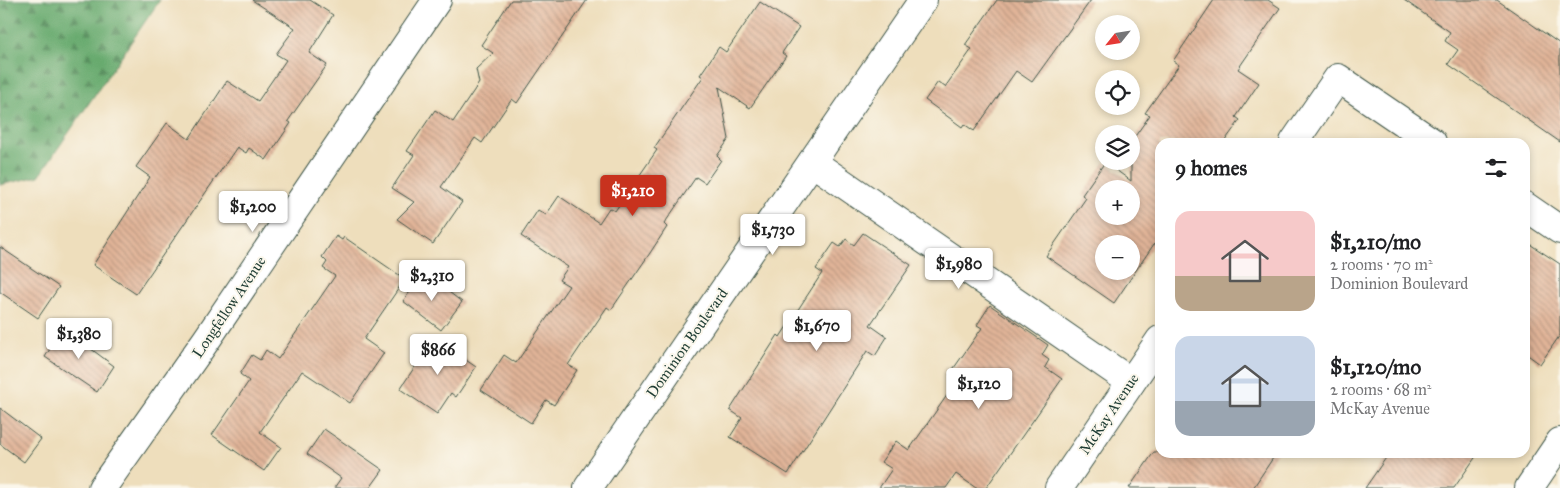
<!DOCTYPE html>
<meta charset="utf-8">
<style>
:root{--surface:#fff;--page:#f2f2f2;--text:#202124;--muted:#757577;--accent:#c8321e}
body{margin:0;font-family:"IM FELL Great Primer",serif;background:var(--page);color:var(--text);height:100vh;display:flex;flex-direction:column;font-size:19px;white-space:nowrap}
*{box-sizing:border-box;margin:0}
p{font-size:16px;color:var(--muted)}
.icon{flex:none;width:28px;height:28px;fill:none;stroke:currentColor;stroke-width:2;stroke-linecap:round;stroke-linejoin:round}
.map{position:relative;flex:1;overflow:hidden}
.details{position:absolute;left:1155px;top:138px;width:375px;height:320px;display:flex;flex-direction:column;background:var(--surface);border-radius:15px;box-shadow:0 2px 8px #0003}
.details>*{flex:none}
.needle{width:32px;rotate:240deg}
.tools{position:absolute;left:1095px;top:15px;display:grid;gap:10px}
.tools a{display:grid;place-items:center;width:45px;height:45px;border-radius:50%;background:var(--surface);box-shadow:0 2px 8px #0003;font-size:25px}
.price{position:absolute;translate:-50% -42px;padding:0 11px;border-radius:5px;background:#fff;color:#222;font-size:16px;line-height:32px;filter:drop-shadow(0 1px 2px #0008)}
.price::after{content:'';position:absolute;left:50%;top:30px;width:15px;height:11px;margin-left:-8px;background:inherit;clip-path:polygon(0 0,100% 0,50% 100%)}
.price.active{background:var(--accent);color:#fff}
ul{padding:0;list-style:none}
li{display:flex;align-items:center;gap:15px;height:125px;padding:0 20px}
li span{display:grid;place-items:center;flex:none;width:140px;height:100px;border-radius:15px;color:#555}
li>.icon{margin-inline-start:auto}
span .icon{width:60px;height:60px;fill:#fffc;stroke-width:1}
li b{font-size:21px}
h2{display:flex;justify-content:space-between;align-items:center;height:60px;padding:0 20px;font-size:21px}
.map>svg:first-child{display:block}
.forest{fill:url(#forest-firs);stroke:#447451}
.building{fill:url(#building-back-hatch);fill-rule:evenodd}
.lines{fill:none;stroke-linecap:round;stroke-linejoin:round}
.minor-casing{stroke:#3e5548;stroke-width:30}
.minor{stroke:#fff;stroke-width:28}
.labels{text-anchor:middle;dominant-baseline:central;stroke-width:4;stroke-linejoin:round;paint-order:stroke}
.street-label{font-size:15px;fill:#1f3d34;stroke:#fbf7ec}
</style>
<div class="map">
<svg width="1560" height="488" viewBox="0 0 1560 488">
<defs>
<pattern id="forest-firs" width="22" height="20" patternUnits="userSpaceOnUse" patternTransform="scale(1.25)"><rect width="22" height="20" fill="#68aa6e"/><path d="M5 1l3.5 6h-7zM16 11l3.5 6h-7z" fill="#558c5b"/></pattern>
<pattern id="building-back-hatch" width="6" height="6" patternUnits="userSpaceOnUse" patternTransform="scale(1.25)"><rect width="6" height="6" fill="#e1b498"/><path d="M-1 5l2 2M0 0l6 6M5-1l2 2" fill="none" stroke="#b6947d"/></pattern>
</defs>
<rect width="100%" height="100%" fill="#fbf7ec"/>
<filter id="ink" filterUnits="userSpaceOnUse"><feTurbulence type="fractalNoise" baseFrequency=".02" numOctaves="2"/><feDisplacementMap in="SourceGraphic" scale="10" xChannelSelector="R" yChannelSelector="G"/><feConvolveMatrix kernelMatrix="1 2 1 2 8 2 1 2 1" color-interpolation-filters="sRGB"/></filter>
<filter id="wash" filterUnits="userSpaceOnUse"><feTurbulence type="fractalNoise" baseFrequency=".0096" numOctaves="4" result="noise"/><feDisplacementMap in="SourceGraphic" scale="20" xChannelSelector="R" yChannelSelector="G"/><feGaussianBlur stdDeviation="1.12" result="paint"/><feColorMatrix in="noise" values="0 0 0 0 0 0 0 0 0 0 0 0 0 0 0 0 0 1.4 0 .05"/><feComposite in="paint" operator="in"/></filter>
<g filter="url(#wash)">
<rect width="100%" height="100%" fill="#eedebc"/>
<polygon class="forest" points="0,0 160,0 39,176 0,185"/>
<g id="blocks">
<g class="building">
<polygon points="252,0 310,0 333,15 309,53 327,65 288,121 291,123 266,160 249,148 246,153 237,147 136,294 93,265 150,177 136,167 167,123 189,139 227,81 258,101 286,60 276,54 295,28"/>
<polygon points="511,0 587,0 517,103 512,99 482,143 475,138 441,187 462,202 433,244 397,219 414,202 392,188 414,155 407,151 435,110 453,122 479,83 476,69 493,53 481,45"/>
<polygon points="997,0 1091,0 1032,82 1016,71 974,131 964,124 962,127 925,100 938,82 945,87 972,49 965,45"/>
<path d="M1214 0H1268L1280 8 1238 69 1259 83 1236 117 1240 120 1224 142H1160V244H1154L1114 303 1046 256 1086 198 1082 195 1105 162 1131 181V142L1150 115 1145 113 1179 65 1173 61ZM1104 189H1131V216H1104ZM1104 244H1131V271H1104Z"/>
<polygon points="1404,0 1497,0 1560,44 1560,142 1448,64 1458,50 1445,41 1450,32"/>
<polygon points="760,2 799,27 782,53 786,56 750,108 719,87 729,139 717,156 721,160 705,183 696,177 664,224 667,227 650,253 611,310 607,307 568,365 577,370 554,405 546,400 531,423 481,390 504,355 516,363 569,286 559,280 568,267 521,236 538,210 546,215 559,196 599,223 609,208 615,211 657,150 654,148 703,77 700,75 719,47 726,52"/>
<polygon points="863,233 911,265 870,325 887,337 875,356 867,351 788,474 730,437 742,418 730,410 778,335 780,337 822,273 816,269 834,243 840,247 846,239 854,245"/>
<polygon points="336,236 342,240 344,237 405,279 364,339 384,353 350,403 302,371 260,432 281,447 264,471 212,435 249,381 240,374 252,355 260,360 266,350 278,359 335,276 323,268 327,262 322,257"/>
<polygon points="1525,241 1560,264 1560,335 1540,364 1525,353"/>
<polygon points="0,247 59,287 38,318 0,292"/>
<polygon points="424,273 462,302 441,330 403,301"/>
<polygon points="990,305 1048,345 1042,355 1049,360 1045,367 1062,379 986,488 976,488 956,474 946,488 879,488 892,469 881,462 896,441 909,450 957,381 949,375 982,328 977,325"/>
<polygon points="63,328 114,366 97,392 45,357"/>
<polygon points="434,338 476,367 456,397 451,393 437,414 400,389"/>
<polygon points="0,408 41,439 24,462 0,444"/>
<polygon points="324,429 383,470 370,488 334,488 341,478 307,454"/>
<polygon points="1154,452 1277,452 1253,488 1129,488"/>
<polygon points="1390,452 1479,452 1454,488 1365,488"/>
</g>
</g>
</g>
<g filter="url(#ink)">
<use href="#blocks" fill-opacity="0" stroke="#3e5548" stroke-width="1"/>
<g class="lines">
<g class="minor-casing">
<g id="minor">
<polyline points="1294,142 1338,78 1432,142"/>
<polyline points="812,162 1131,382"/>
<polyline points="1525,206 1560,230"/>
<polyline points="102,488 207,339 437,0"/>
<polyline points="588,488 923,0"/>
<polyline points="1059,488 1160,340"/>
<polyline points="1529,488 1560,442"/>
</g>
</g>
<use href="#minor" class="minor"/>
</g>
</g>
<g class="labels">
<g class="street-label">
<text transform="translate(229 307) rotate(-56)">Longfellow Avenue</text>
<text transform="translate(687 343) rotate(-55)">Dominion Boulevard</text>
<text transform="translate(1109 414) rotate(-56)">McKay Avenue</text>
</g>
</g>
</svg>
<div class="tools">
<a><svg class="needle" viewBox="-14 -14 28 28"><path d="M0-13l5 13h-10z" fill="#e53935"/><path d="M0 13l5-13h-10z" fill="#757577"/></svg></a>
<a><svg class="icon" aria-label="locate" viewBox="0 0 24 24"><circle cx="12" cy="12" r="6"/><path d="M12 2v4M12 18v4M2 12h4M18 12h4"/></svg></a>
<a><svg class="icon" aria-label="layers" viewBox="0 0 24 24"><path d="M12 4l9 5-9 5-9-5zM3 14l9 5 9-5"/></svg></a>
<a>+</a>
<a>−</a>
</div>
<b class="price active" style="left:633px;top:217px">$1,210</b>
<b class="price" style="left:253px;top:233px">$1,200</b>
<b class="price" style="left:773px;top:256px">$1,730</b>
<b class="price" style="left:959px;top:290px">$1,980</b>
<b class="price" style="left:432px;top:302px">$2,310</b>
<b class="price" style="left:817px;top:352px">$1,670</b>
<b class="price" style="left:79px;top:360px">$1,380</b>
<b class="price" style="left:438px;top:376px">$866</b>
<b class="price" style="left:979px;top:410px">$1,120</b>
<section class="details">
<h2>9 homes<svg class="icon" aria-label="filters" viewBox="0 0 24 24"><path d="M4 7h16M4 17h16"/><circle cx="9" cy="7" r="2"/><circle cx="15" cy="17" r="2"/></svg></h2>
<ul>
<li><span style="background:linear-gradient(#f6c9c9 65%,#b9a48a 0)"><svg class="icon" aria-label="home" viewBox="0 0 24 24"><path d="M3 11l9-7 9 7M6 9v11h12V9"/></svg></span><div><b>$1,210/mo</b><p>2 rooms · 70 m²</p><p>Dominion Boulevard</p></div></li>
<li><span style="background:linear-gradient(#c9d6e8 65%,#9aa5b1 0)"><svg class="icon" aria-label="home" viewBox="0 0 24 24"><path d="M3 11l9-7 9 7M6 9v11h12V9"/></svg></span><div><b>$1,120/mo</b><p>2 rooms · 68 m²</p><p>McKay Avenue</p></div></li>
</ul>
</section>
</div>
